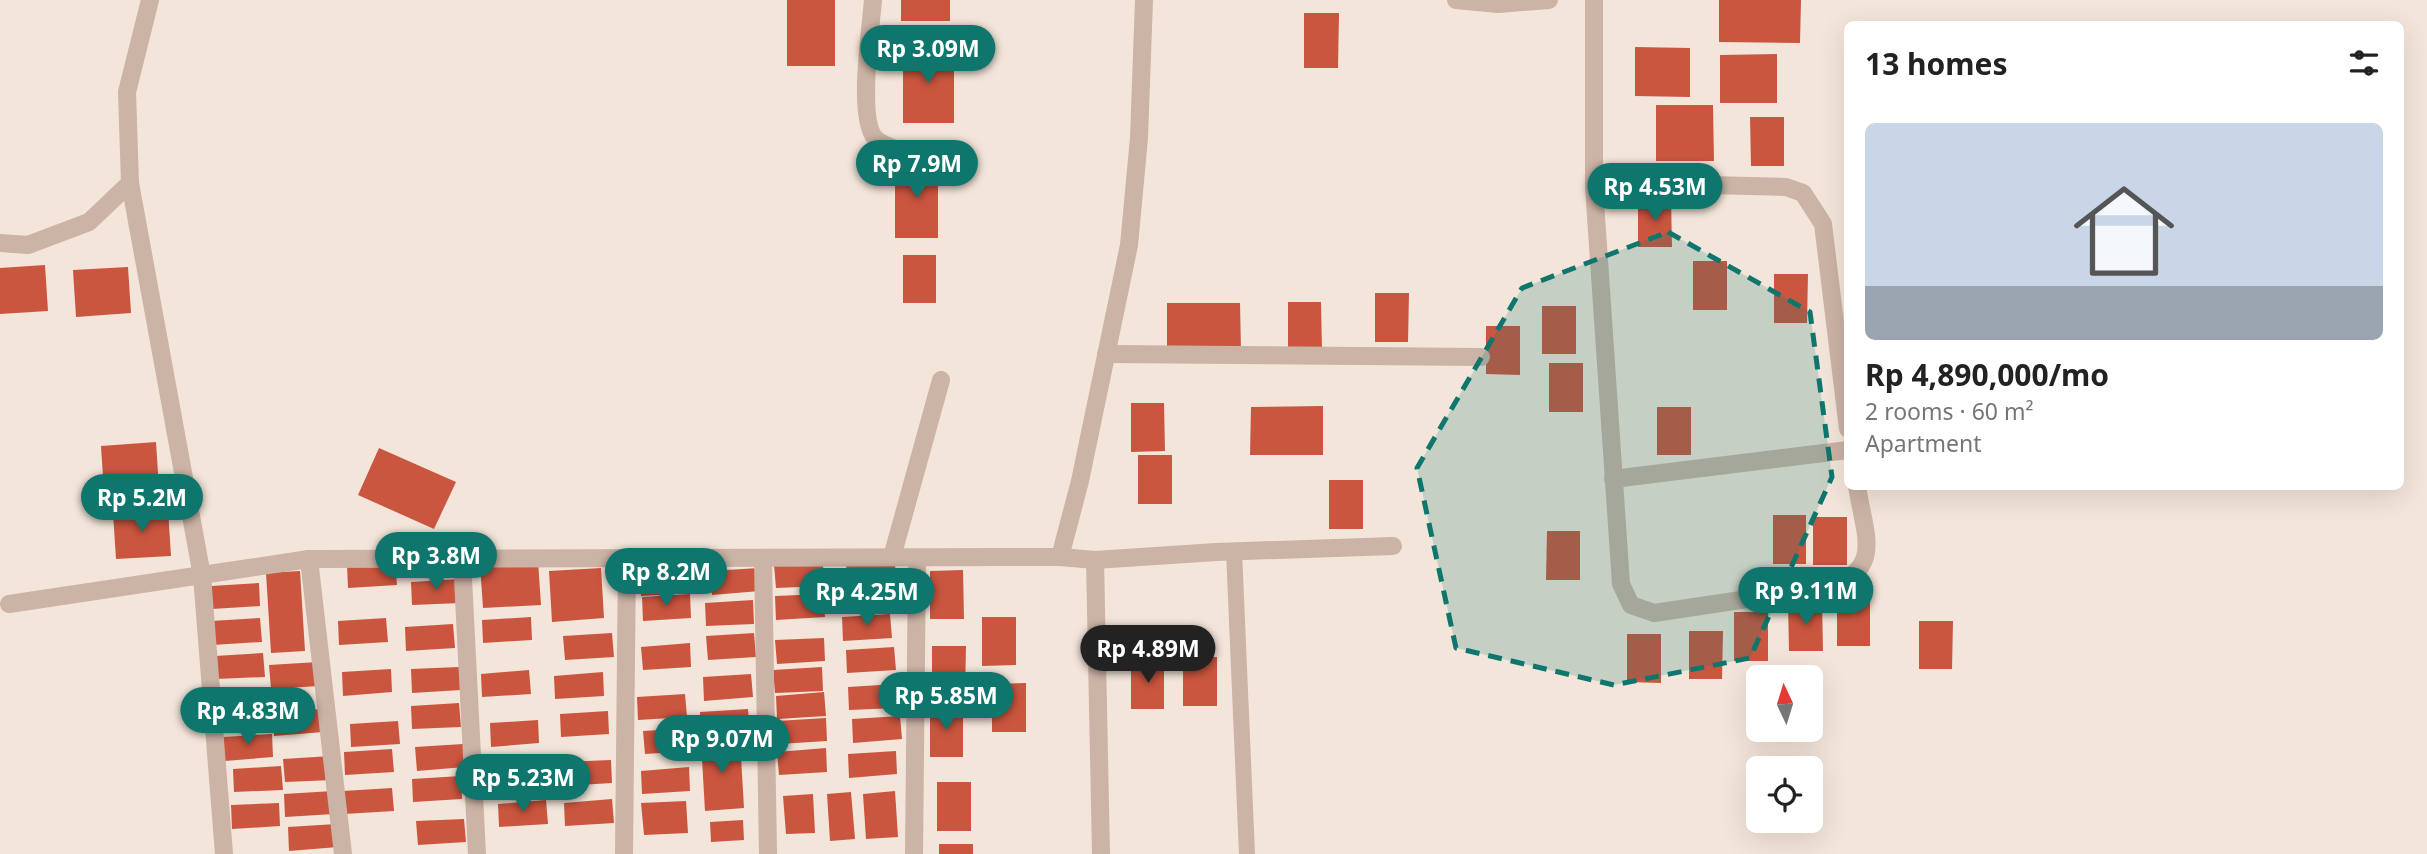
<!DOCTYPE html>
<meta charset="utf-8">
<style>
:root{--surface:#fff;--page:#f2f2f2;--text:#222;--muted:#767676;--line:#e0e0e0;--accent:#0f766e}
body{margin:0;font-family:"Noto Sans",sans-serif;background:var(--page);color:var(--text);height:100vh;display:flex;flex-direction:column;font-size:26px;white-space:nowrap}
*{box-sizing:border-box;margin:0}
p{font-size:23px;color:var(--muted)}
.icon{flex:none;width:38px;height:38px;fill:none;stroke:currentColor;stroke-width:2;stroke-linecap:round;stroke-linejoin:round}
.map{position:relative;flex:1;overflow:hidden}
.details{position:absolute;left:1844px;top:21px;width:560px;height:469px;display:flex;flex-direction:column;background:var(--surface);border-radius:10px;box-shadow:0 7px 28px #0002}
.details>*{flex:none}
.needle{width:46px;rotate:356deg}
.tools{position:absolute;left:1746px;top:665px;display:grid;gap:14px}
.tools a{display:grid;place-items:center;width:77px;height:77px;border-radius:10px;background:var(--surface);box-shadow:0 7px 28px #0002;font-size:35px}
.price{position:absolute;translate:-50% -60px;padding:0 16px;border-radius:24px;background:var(--accent);color:#fff;font-size:23px;line-height:46px;filter:drop-shadow(0 2px 4px #0008)}
.price::after{content:'';position:absolute;left:50%;top:42px;width:21px;height:16px;margin-left:-10px;background:inherit;clip-path:polygon(0 0,100% 0,50% 100%)}
.price.current{background:#222;color:#fff}
ul{padding:0;list-style:none}
li{display:grid;align-content:center;gap:14px;height:371px;padding:0 21px}
li+li{border-top:2px solid var(--line)}
li span{display:grid;place-items:center;height:217px;border-radius:10px;color:#555}
li>.icon{margin-inline-start:auto}
span .icon{width:126px;height:126px;fill:#fffc;stroke-width:1}
li b{font-size:30px}
h2{display:flex;justify-content:space-between;align-items:center;height:84px;padding:0 21px;font-size:30px}
.map>svg:first-child{display:block}
.building{fill:#cb563f}
.lines{fill:none;stroke-linecap:round;stroke-linejoin:round}
.lane{stroke:#cbb3a5;stroke-width:16}
.street{stroke:#cbb3a5;stroke-width:18}
.marked{fill:#0f766e;fill-opacity:0.2;stroke:#0f766e;stroke-width:5;stroke-dasharray:14 9;stroke-linejoin:round}
</style>
<div class="map">
<svg width="2427" height="854" viewBox="0 0 2427 854">
<rect width="100%" height="100%" fill="#f3e5d9"/>
<g class="building">
<rect x="787" y="0" width="48" height="66"/>
<rect x="901" y="0" width="49" height="21"/>
<polygon points="1719,0 1801,0 1800,43 1719,42"/>
<polygon points="1304,13 1339,13 1338,68 1304,68"/>
<rect x="903" y="46" width="51" height="77"/>
<polygon points="1635,47 1690,48 1690,97 1635,96"/>
<polygon points="1777,54 1777,103 1720,103 1720,55"/>
<polygon points="1656,105 1713,105 1714,161 1656,161"/>
<polygon points="1750,117 1784,117 1784,166 1751,166"/>
<rect x="895" y="163" width="43" height="75"/>
<polygon points="1638,198 1671,198 1672,247 1638,247"/>
<rect x="903" y="255" width="33" height="48"/>
<rect x="1693" y="261" width="34" height="49"/>
<polygon points="45,265 48,311 0,314 0,268"/>
<polygon points="128,267 131,313 76,317 73,270"/>
<polygon points="1774,274 1808,274 1807,323 1774,323"/>
<polygon points="1375,293 1409,293 1408,342 1375,342"/>
<polygon points="1288,302 1321,302 1322,350 1288,350"/>
<polygon points="1167,303 1240,303 1241,351 1167,351"/>
<rect x="1542" y="306" width="34" height="48"/>
<polygon points="1486,326 1520,326 1520,375 1486,374"/>
<rect x="1549" y="363" width="34" height="49"/>
<polygon points="1131,403 1164,403 1165,451 1131,452"/>
<polygon points="1323,406 1323,455 1250,455 1251,407"/>
<rect x="1657" y="407" width="34" height="48"/>
<polygon points="156,442 159,488 104,492 101,446"/>
<polygon points="379,448 456,482 434,529 358,495"/>
<rect x="1138" y="455" width="34" height="49"/>
<rect x="1329" y="480" width="34" height="49"/>
<polygon points="168,509 171,556 116,559 113,513"/>
<rect x="1773" y="515" width="33" height="49"/>
<rect x="1813" y="517" width="34" height="48"/>
<polygon points="1547,531 1580,531 1580,580 1546,580"/>
<polygon points="895,560 896,584 848,587 846,564"/>
<polygon points="538,561 541,605 483,608 480,565"/>
<polygon points="395,562 397,585 348,588 347,565"/>
<polygon points="823,562 824,586 776,588 774,565"/>
<polygon points="601,568 604,618 552,622 549,571"/>
<polygon points="759,568 760,591 712,595 710,571"/>
<polygon points="689,569 690,593 641,596 640,572"/>
<polygon points="963,570 964,619 930,619 930,571"/>
<polygon points="300,571 305,651 271,653 266,573"/>
<polygon points="460,579 461,603 412,605 411,582"/>
<polygon points="259,583 260,606 212,609 211,586"/>
<polygon points="895,586 896,610 848,613 847,589"/>
<polygon points="690,594 691,618 643,621 642,597"/>
<polygon points="823,594 825,617 776,620 775,596"/>
<rect x="1837" y="597" width="33" height="49"/>
<polygon points="753,600 754,624 706,626 705,603"/>
<polygon points="1788,603 1822,603 1823,651 1789,651"/>
<rect x="1734" y="612" width="34" height="49"/>
<polygon points="890,614 892,638 843,641 842,617"/>
<polygon points="531,617 532,640 483,643 482,620"/>
<polygon points="982,617 1016,617 1016,665 982,666"/>
<polygon points="260,618 262,642 212,645 211,621"/>
<polygon points="386,618 388,642 339,645 338,621"/>
<polygon points="1919,621 1953,621 1952,669 1919,669"/>
<polygon points="453,624 455,648 406,651 405,627"/>
<polygon points="1689,631 1723,631 1722,679 1689,679"/>
<polygon points="612,633 614,657 565,660 563,636"/>
<polygon points="754,633 756,657 708,660 706,636"/>
<polygon points="1627,634 1661,634 1661,683 1627,682"/>
<polygon points="824,638 825,661 777,664 775,640"/>
<polygon points="690,643 691,667 643,670 641,647"/>
<polygon points="932,646 966,646 965,694 932,694"/>
<polygon points="894,647 896,670 847,673 846,650"/>
<polygon points="263,653 265,677 216,679 215,656"/>
<rect x="1183" y="657" width="34" height="49"/>
<rect x="1131" y="661" width="33" height="48"/>
<polygon points="318,662 319,686 271,689 269,665"/>
<polygon points="459,667 461,690 412,693 411,669"/>
<polygon points="822,667 823,691 775,693 773,670"/>
<polygon points="391,669 392,692 343,696 342,672"/>
<polygon points="529,670 531,694 482,697 481,674"/>
<polygon points="603,672 604,696 555,699 554,676"/>
<polygon points="751,674 753,697 704,701 703,677"/>
<polygon points="1026,683 1026,732 992,732 992,684"/>
<polygon points="896,684 897,708 849,710 848,687"/>
<polygon points="824,692 826,716 777,719 776,696"/>
<polygon points="685,694 687,717 638,720 637,697"/>
<polygon points="266,700 267,724 218,727 217,703"/>
<polygon points="459,703 461,727 412,729 411,706"/>
<rect x="930" y="708" width="33" height="49"/>
<polygon points="321,709 323,732 274,736 273,712"/>
<polygon points="748,709 750,732 701,735 700,712"/>
<polygon points="608,711 609,734 561,737 560,714"/>
<polygon points="900,716 902,739 853,743 852,719"/>
<polygon points="826,718 827,741 779,744 777,721"/>
<polygon points="538,720 539,743 491,747 490,723"/>
<polygon points="398,721 400,744 351,747 350,724"/>
<polygon points="692,728 694,751 645,754 643,731"/>
<polygon points="272,734 273,757 225,761 223,737"/>
<polygon points="740,740 744,808 705,811 701,742"/>
<polygon points="463,744 465,767 417,771 415,747"/>
<polygon points="826,748 827,772 779,775 777,752"/>
<polygon points="392,749 394,772 345,775 344,752"/>
<polygon points="896,751 897,774 849,778 848,754"/>
<polygon points="331,756 333,780 285,782 283,759"/>
<polygon points="611,760 612,783 563,786 562,762"/>
<polygon points="541,763 542,787 494,790 493,767"/>
<polygon points="281,766 283,790 234,792 233,769"/>
<polygon points="689,767 690,791 642,794 641,771"/>
<polygon points="461,776 462,799 413,802 412,779"/>
<rect x="937" y="782" width="34" height="49"/>
<polygon points="392,788 394,811 344,814 343,791"/>
<polygon points="333,791 334,814 285,817 284,794"/>
<polygon points="895,791 898,837 866,839 863,794"/>
<polygon points="851,792 855,839 830,841 827,794"/>
<polygon points="813,794 815,833 786,834 783,796"/>
<polygon points="612,799 614,823 565,826 564,803"/>
<polygon points="546,800 548,824 499,827 498,804"/>
<polygon points="686,801 688,833 644,835 641,803"/>
<polygon points="279,803 280,826 232,829 231,805"/>
<polygon points="464,819 466,842 418,845 416,821"/>
<polygon points="743,820 744,840 711,842 710,822"/>
<polygon points="336,824 338,847 289,851 288,827"/>
<rect x="939" y="844" width="34" height="10"/>
</g>
<g class="lines">
<polyline class="lane" points="1234,551 1247,854"/>
<g class="street">
<path d="M873 0C871 27 856 124 877 140 898 155 926 153 951 154"/>
<polyline points="1456,0 1498,4 1549,0"/>
<path d="M1594 0V187L1621 584 1631 605 1654 613 1828 587C1885 569 1864 534 1857 486"/>
<polyline points="130,183 202,576 224,854"/>
<polyline points="1594,187 1630,183 1786,187 1803,193 1823,224 1848,429"/>
<polyline points="0,243 28,245 89,222 130,183 127,92 150,0"/>
<polyline points="1106,354 1481,357"/>
<polyline points="1613,479 1848,450"/>
<polyline points="892,557 941,380"/>
<polyline points="1060,557 1095,560 1216,552 1393,546"/>
<polyline points="763,558 768,854"/>
<polyline points="309,559 343,854"/>
<polyline points="462,559 477,854"/>
<polyline points="1095,560 1101,854"/>
<polyline points="9,604 309,559 1060,557 1080,481 1129,245 1139,138 1144,0"/>
<polyline points="624,854 627,559"/>
<polyline points="914,854 917,558"/>
</g>
</g>
<path class="marked" d="M1668 232 1810 312 1832 477 1750 658 1614 685 1456 648 1417 468 1522 288Z"/>
</svg>
<div class="tools">
<a><svg class="needle" viewBox="-14 -14 28 28"><path d="M0-13l5 13h-10z" fill="#e53935"/><path d="M0 13l5-13h-10z" fill="#767676"/></svg></a>
<a><svg class="icon" aria-label="locate" viewBox="0 0 24 24"><circle cx="12" cy="12" r="6"/><path d="M12 2v4M12 18v4M2 12h4M18 12h4"/></svg></a>
</div>
<b class="price" style="left:928px;top:85px">Rp 3.09M</b>
<b class="price" style="left:917px;top:200px">Rp 7.9M</b>
<b class="price" style="left:1655px;top:223px">Rp 4.53M</b>
<b class="price" style="left:142px;top:534px">Rp 5.2M</b>
<b class="price" style="left:436px;top:592px">Rp 3.8M</b>
<b class="price" style="left:666px;top:608px">Rp 8.2M</b>
<b class="price" style="left:1806px;top:627px">Rp 9.11M</b>
<b class="price" style="left:867px;top:628px">Rp 4.25M</b>
<b class="price current" style="left:1148px;top:685px">Rp 4.89M</b>
<b class="price" style="left:946px;top:732px">Rp 5.85M</b>
<b class="price" style="left:248px;top:747px">Rp 4.83M</b>
<b class="price" style="left:722px;top:775px">Rp 9.07M</b>
<b class="price" style="left:523px;top:814px">Rp 5.23M</b>
<section class="details">
<h2>13 homes<svg class="icon" aria-label="filters" viewBox="0 0 24 24"><path d="M4 7h16M4 17h16"/><circle cx="9" cy="7" r="2"/><circle cx="15" cy="17" r="2"/></svg></h2>
<ul>
<li><span style="background:linear-gradient(#c9d6e8 75%,#9aa5b1 0)"><svg class="icon" aria-label="home" viewBox="0 0 24 24"><path d="M3 11l9-7 9 7M6 9v11h12V9"/></svg></span><div><b>Rp 4,890,000/mo</b><p>2 rooms · 60 m²</p><p>Apartment</p></div></li>
</ul>
</section>
</div>
